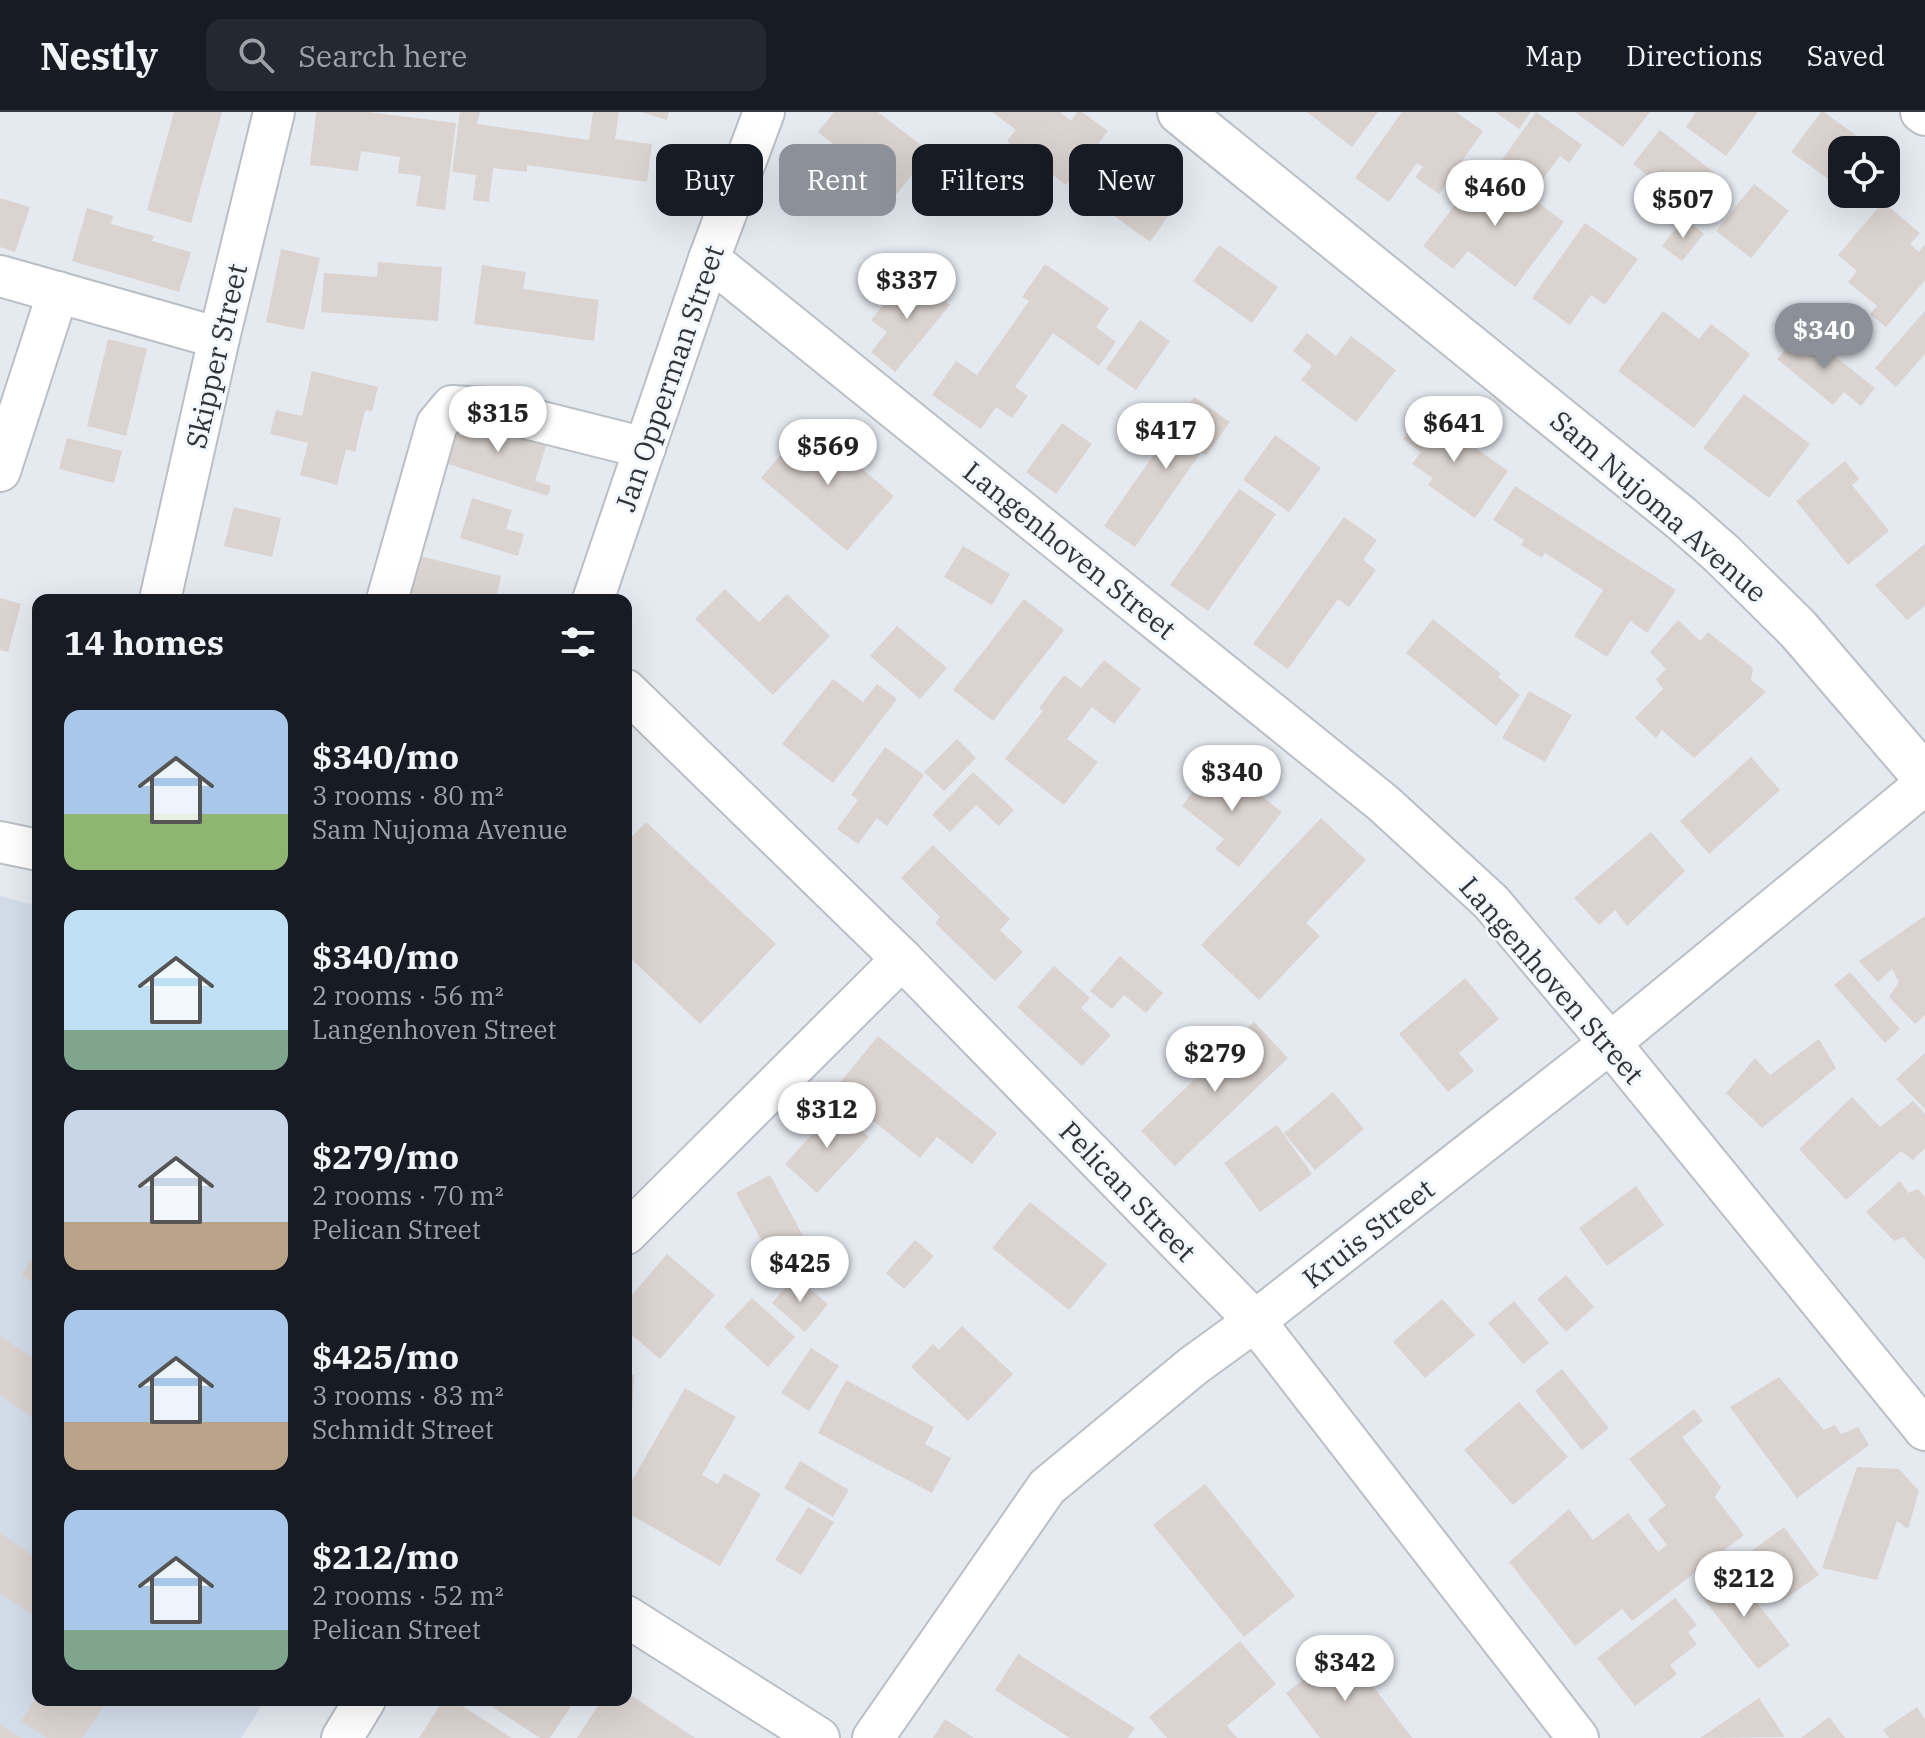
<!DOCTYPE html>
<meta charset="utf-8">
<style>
:root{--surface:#171b24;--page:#242831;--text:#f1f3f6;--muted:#9ea1a6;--line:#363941;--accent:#8c9099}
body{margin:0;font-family:"IBM Plex Serif",serif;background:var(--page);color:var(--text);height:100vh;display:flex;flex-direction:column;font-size:30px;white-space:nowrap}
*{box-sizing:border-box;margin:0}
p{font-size:26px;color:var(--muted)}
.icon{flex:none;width:44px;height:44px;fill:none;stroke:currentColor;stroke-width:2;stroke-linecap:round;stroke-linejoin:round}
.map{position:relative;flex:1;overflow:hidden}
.side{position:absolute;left:32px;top:482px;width:600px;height:1112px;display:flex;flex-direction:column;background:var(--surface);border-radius:16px;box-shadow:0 8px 32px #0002}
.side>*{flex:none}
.hud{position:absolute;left:656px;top:32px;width:760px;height:72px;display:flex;gap:16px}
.buttons{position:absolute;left:1828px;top:24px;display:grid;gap:16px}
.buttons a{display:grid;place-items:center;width:72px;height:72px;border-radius:16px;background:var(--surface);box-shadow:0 8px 32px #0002;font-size:40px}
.price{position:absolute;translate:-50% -68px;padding:0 18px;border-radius:28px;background:#fff;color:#222;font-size:26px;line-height:52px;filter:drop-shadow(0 2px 4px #0008)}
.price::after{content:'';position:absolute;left:50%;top:48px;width:24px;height:18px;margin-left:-12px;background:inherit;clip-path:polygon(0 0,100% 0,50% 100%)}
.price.active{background:var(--accent);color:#fff}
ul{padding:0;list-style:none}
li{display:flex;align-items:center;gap:24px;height:200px;padding:0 32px}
li span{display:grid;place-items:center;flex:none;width:224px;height:160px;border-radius:16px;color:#555}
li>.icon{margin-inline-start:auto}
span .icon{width:96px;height:96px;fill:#fffc;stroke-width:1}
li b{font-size:34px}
h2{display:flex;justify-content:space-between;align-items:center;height:96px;padding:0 32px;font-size:34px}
.pill{padding:0 28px;border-radius:16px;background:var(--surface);box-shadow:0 8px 32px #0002;font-size:28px;line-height:72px}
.pill.active{background:var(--accent);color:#fff}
header{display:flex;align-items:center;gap:48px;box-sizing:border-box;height:112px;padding:0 40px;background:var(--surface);border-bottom:2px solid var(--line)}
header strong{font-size:38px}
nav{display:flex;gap:44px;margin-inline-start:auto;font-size:28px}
.search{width:560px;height:72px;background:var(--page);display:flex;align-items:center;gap:20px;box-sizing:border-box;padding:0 28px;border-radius:16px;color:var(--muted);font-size:30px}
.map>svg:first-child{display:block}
.built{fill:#d3ddea}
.building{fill:#dbd3cf}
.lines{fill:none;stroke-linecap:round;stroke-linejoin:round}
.street-casing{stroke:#babfc6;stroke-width:44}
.secondary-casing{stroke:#babfc6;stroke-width:48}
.street{stroke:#fff;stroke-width:40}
.secondary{stroke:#fff;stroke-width:44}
.labels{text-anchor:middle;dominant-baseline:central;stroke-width:6;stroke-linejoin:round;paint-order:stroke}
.street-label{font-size:28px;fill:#313336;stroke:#f2f7fe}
</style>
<header>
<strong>Nestly</strong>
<div class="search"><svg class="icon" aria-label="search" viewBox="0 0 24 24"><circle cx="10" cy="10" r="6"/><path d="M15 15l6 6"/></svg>Search here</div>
<nav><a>Map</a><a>Directions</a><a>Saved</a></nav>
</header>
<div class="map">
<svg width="1925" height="1626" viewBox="0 0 1925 1626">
<rect width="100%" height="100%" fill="#e5eaf1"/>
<polygon class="built" points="0,784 38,794 38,1588 265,1588 241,1626 0,1626"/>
<g class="building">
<polygon points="174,0 222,0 191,111 147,98"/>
<polygon points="316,0 368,0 456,11 445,98 416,94 421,64 398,61 400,45 361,39 358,59 310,53"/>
<polygon points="460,0 480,0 477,12 589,28 593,0 619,0 615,27 652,32 647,70 527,53 527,60 493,56 489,90 473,88 476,63 452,60"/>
<polygon points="641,0 669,0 667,8"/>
<polygon points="834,0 878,0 930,40 897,82 818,20"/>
<polygon points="992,0 1060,0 1071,9 1077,0 1082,0 1108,19 1066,73 1007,29 1016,18"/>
<polygon points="1307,0 1378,0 1352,35"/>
<polygon points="1402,0 1456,0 1483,19 1439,82 1415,65 1423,55 1417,51 1389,90 1355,66"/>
<polygon points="1495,0 1531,0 1519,17"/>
<polygon points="1536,0 1582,33 1569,51 1560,44 1538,74 1502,48"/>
<polygon points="1575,0 1650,0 1623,35"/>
<polygon points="1696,0 1758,0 1726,44 1686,15"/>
<polygon points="1821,0 1824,0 1876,38 1842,38 1842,77 1791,40"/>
<polygon points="1660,18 1726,70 1699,104 1633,52"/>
<polygon points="1118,51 1176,93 1150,130 1091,87"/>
<polygon points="1487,52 1564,110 1515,175 1468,139 1453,157 1423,134"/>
<polygon points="1754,72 1789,99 1751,146 1716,119"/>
<polygon points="0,86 30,95 15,140 0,135"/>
<polygon points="1883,90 1920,121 1910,132 1919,140 1925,132 1925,168 1886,215 1870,202 1877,194 1848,170 1857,159 1838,143"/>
<polygon points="87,96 113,104 111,112 154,124 152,129 191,140 179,180 72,149"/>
<polygon points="1684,106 1704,122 1682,149 1662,134"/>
<polygon points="1585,111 1638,147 1605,193 1591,183 1570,213 1532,186"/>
<polygon points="1219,133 1278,175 1252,211 1193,169"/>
<polygon points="281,137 320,146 304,218 266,210"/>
<polygon points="378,150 442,155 438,209 321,200 324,161 377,165"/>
<polygon points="1045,152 1109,196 1096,215 1116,230 1099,254 1053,221 1015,275 1028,284 1012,306 996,295 981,317 932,283 956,249 977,263 1029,189 1022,185"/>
<polygon points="482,153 526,160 523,177 599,188 594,229 474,212"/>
<polygon points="910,161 950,193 895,260 871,240 887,220 871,208"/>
<polygon points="1663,199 1699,227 1711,212 1750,242 1694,316 1618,259"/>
<polygon points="1925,199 1925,242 1896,275 1875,256"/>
<polygon points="1140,208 1170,229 1136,278 1106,257"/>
<polygon points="1802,218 1875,276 1861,294 1844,280 1833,293 1777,247"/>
<polygon points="1307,221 1336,244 1351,224 1396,258 1356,310 1301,268 1312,254 1293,239"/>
<polygon points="108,227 147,237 126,324 87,314"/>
<polygon points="312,259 378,275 372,299 365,298 355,340 346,337 337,373 300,363 308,331 270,322 276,298 302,304"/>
<polygon points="1744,282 1810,332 1769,386 1703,336"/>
<polygon points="1194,285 1230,310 1206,343 1201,340 1135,435 1104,414"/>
<polygon points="1426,296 1464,324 1463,327 1508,359 1475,406 1428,373 1433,366 1412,352 1421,340 1403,327"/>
<polygon points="460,303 547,331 535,369 551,374 548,384 445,351"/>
<polygon points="808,311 894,384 847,439 761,366"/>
<polygon points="1062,311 1092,332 1056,382 1026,360"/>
<polygon points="1275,323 1321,356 1289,400 1243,368"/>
<polygon points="67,326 122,339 114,371 59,357"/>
<polygon points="1845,349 1859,367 1852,373 1889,419 1848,453 1796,389"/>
<polygon points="1515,374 1676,478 1647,521 1630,509 1607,545 1574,524 1603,478 1545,441 1542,446 1521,433 1524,428 1493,408"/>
<polygon points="1239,377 1276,402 1208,499 1170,473"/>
<polygon points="472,386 512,398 506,417 524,422 518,444 460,426"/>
<polygon points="234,395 281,406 272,445 224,434"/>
<polygon points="1344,405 1377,428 1363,448 1376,458 1349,495 1338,487 1288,557 1253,532"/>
<polygon points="1925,432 1925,494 1907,508 1875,473"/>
<polygon points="963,434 1010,462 992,493 944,465"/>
<polygon points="416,443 501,464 496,488 406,488"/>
<polygon points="725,477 759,510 787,482 830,524 773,583 695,507"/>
<polygon points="0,486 21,492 8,540 0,538"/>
<polygon points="1024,487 1064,518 993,609 953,578"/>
<polygon points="1433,507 1501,562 1498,565 1520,583 1496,614 1406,541"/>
<polygon points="1678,508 1700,529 1708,520 1753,556 1751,568 1766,580 1694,646 1662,618 1656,626 1635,606 1663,577 1656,567 1666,557 1650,540"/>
<polygon points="897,514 947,556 920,587 870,544"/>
<polygon points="1104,548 1141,577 1114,612 1092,595 1067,627 1098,650 1064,693 1005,647 1043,599 1039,596 1064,563 1081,576"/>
<polygon points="833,567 863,590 877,572 897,587 833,671 782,632"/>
<polygon points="1529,579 1572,603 1545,650 1502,626"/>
<polygon points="957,627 976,646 944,679 924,660"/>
<polygon points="885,635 924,663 887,714 877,706 858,732 837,717 858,688 851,683"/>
<polygon points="1751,645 1780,678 1709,742 1680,709"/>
<polygon points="1217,650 1282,700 1239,755 1215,737 1224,727 1182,694"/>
<polygon points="973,660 1014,698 999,714 976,693 950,720 932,703"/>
<polygon points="1321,706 1366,748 1306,811 1320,824 1259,888 1201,833"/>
<polygon points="646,710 776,832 700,912 626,842 626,731"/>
<polygon points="1651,720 1685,759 1627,814 1615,798 1599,813 1574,786"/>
<polygon points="933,733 1010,807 1000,818 1023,840 995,869 935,811 940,805 901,766"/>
<polygon points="1925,804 1925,903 1915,912 1889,885 1899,870 1892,857 1878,870 1859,849"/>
<polygon points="1120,844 1163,881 1146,901 1124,883 1112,897 1090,879"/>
<polygon points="1054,854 1090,886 1081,896 1111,923 1082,954 1017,895"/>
<polygon points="1850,860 1900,917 1885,931 1834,873"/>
<polygon points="1465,866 1499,907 1459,941 1474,959 1448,980 1399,922"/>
<polygon points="1254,910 1288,946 1175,1054 1141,1019"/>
<polygon points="878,924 997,1021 972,1052 937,1025 920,1046 834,978"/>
<polygon points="1819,927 1836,956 1762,1016 1726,981 1755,946 1770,963"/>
<polygon points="1925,941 1925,997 1896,967"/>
<polygon points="1333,980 1364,1017 1315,1058 1284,1021"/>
<polygon points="1852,985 1880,1015 1913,989 1925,1002 1925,1036 1913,1048 1901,1039 1846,1088 1799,1037"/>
<polygon points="836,996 869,1025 817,1081 785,1052"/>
<polygon points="1277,1013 1312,1062 1260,1100 1224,1051"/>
<polygon points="770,1063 815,1146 781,1164 736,1081"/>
<polygon points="1900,1069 1908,1081 1918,1077 1925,1085 1925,1148 1903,1125 1894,1129 1866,1100"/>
<polygon points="1636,1074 1664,1113 1607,1154 1579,1116"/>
<polygon points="1030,1090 1107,1152 1069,1198 992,1136"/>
<polygon points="915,1128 934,1144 904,1177 886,1161"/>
<polygon points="38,1139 38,1174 22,1163"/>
<polygon points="667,1142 715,1183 660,1247 626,1218 626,1190"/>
<polygon points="1566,1163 1594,1195 1566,1220 1537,1187"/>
<polygon points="795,1165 828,1192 805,1220 772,1191"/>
<polygon points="752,1186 795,1225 768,1255 724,1215"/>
<polygon points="1442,1187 1475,1223 1425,1266 1393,1230"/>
<polygon points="1514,1189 1549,1231 1523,1252 1488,1211"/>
<polygon points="962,1214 1013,1262 968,1309 911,1255 933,1232 939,1238"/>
<polygon points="0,1224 38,1249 38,1309 0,1283"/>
<polygon points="811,1236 839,1254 809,1299 781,1281"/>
<polygon points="1562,1257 1609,1316 1582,1338 1535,1279"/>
<polygon points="626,1262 634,1263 630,1339 626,1339"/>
<polygon points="1779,1265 1824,1318 1835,1313 1841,1322 1858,1315 1869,1333 1797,1386 1730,1295"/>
<polygon points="846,1268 934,1315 925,1332 951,1346 932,1381 818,1321"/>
<polygon points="685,1276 736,1305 702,1363 718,1372 724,1361 761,1382 720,1454 626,1400 626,1379"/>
<polygon points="1519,1290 1568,1345 1513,1393 1464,1338"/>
<polygon points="1694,1297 1703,1309 1682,1325 1721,1375 1715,1385 1744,1423 1632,1509 1622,1497 1575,1534 1509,1450 1569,1397 1593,1428 1628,1401 1658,1440 1667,1433 1648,1408 1666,1393 1629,1347"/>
<polygon points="800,1349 849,1378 833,1405 784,1376"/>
<polygon points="1857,1355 1899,1357 1919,1379 1908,1417 1897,1409 1877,1468 1822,1456"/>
<polygon points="1205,1372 1295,1484 1244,1525 1153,1413"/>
<polygon points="808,1395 834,1410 801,1463 775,1448"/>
<polygon points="1784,1415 1819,1463 1782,1489 1747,1442"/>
<polygon points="0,1421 38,1447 38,1506 0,1481"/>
<polygon points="1730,1457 1790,1533 1758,1557 1699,1481"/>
<polygon points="1675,1486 1697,1513 1688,1520 1697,1532 1670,1553 1677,1562 1635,1594 1597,1546"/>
<polygon points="1240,1529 1276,1572 1227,1614 1237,1626 1167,1626 1149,1605"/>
<polygon points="1345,1537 1412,1626 1320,1626 1286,1581"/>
<polygon points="1018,1542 1135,1616 1128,1626 1070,1626 995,1578"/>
<polygon points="626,1580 695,1626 577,1626 602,1588 626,1588"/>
<polygon points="38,1583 38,1588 107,1588 82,1626 47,1626 21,1609"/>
<polygon points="1759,1586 1785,1625 1700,1626"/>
<polygon points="443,1588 453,1588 512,1626 419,1626"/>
<polygon points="482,1588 575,1588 550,1626 540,1626"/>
<polygon points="1917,1595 1925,1608 1925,1626 1889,1626 1883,1618"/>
<polygon points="1829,1605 1845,1626 1801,1626"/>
<polygon points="945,1607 974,1626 933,1626"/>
<polygon points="0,1612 21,1626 0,1626"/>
</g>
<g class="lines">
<g class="street-casing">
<g id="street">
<polyline points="1921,0 1925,3"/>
<polyline points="709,147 1383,691 1491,790 1610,931 1925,1318"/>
<polyline points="0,164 219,226"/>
<polyline points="0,359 58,180"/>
<polyline points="160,488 219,226 274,0"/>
<polyline points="387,488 437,312 452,294 486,296 645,336"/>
<polyline points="593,488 709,147 764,0"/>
<polyline points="626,578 902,847 1255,1209 1578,1626"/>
<polyline points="0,730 38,738"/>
<polyline points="626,1122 902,847"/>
<polyline points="626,1504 819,1626"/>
<polyline points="342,1626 365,1588"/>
<polyline points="873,1626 1047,1375 1193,1254 1255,1209 1610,931 1925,672"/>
</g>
</g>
<g class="secondary-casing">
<polyline id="secondary" points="1180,0 1681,406 1722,442 1798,517 1925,665"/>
</g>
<use href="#street" class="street"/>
<use href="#secondary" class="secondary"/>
</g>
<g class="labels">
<g class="street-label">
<text transform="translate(216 244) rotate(-77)">Skipper Street</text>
<text transform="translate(669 266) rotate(-71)">Jan Opperman Street</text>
<text transform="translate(1659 394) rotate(41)">Sam Nujoma Avenue</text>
<text transform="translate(1070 438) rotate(39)">Langenhoven Street</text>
<text transform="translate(1552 868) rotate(49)">Langenhoven Street</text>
<text transform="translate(1128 1079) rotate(46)">Pelican Street</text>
<text transform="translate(1368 1121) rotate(-38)">Kruis Street</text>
</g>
</g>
</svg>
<div class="buttons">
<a><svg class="icon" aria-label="locate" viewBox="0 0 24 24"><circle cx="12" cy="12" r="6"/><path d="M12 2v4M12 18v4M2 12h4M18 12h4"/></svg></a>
</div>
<b class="price" style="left:1495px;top:116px">$460</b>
<b class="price" style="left:1683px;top:128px">$507</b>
<b class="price" style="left:907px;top:209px">$337</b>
<b class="price active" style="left:1824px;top:259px">$340</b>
<b class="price" style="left:498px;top:342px">$315</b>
<b class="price" style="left:1454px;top:352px">$641</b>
<b class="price" style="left:1166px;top:359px">$417</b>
<b class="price" style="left:828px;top:375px">$569</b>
<b class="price" style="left:1232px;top:701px">$340</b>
<b class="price" style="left:1215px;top:982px">$279</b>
<b class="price" style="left:827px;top:1038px">$312</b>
<b class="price" style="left:800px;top:1192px">$425</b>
<b class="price" style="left:1744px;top:1507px">$212</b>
<b class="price" style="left:1345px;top:1591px">$342</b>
<div class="hud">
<a class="pill">Buy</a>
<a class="pill active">Rent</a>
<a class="pill">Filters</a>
<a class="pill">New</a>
</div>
<section class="side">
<h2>14 homes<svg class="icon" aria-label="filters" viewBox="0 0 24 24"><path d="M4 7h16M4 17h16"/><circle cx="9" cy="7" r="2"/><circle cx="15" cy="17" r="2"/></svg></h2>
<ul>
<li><span style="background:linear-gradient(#a9c7e8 65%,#8fb573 0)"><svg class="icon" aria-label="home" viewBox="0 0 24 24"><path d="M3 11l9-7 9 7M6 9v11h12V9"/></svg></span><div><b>$340/mo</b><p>3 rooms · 80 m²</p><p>Sam Nujoma Avenue</p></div></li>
<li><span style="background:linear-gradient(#bfe0f5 75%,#7fa58c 0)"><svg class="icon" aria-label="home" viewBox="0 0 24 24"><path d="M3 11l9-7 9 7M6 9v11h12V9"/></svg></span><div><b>$340/mo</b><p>2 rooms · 56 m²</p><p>Langenhoven Street</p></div></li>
<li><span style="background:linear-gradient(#c9d6e8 70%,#b9a48a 0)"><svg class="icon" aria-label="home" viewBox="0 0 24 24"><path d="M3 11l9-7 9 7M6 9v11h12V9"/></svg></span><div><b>$279/mo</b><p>2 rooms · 70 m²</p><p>Pelican Street</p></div></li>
<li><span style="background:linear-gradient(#a9c7e8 70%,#b9a48a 0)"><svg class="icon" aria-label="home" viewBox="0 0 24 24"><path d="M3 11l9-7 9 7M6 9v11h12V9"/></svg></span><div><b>$425/mo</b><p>3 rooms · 83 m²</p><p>Schmidt Street</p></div></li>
<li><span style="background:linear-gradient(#a9c7e8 75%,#7fa58c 0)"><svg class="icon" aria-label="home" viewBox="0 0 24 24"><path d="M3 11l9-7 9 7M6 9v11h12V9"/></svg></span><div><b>$212/mo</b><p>2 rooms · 52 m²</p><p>Pelican Street</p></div></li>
</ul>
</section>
</div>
